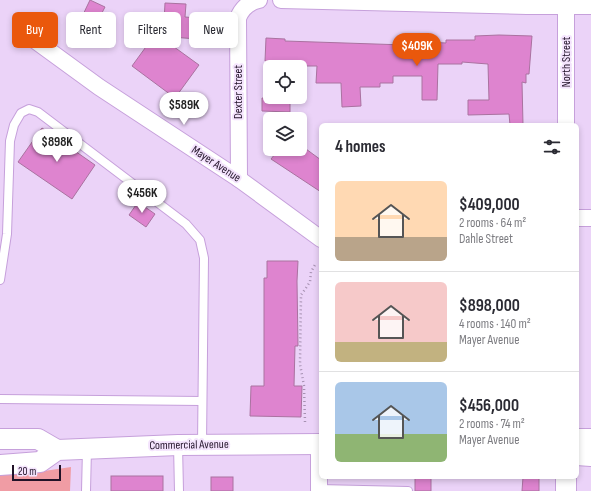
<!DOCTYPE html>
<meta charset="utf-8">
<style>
:root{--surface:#fff;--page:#f7f7f7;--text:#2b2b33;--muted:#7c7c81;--line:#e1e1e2;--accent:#ea580c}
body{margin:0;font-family:"Sofia Sans Condensed",sans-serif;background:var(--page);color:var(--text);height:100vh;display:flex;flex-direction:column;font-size:15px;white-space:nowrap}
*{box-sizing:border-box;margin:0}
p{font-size:13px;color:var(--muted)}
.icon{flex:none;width:22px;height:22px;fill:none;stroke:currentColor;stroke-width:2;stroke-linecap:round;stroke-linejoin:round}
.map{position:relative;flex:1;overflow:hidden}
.details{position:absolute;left:319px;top:123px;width:260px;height:356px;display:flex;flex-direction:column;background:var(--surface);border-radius:6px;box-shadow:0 2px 6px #0003}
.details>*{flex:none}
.guide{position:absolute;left:12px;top:12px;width:247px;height:36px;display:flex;gap:8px}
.controls{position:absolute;left:263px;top:60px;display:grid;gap:8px}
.controls a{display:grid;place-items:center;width:44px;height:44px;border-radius:6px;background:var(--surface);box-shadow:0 2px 6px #0003;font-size:20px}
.scale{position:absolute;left:12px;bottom:10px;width:49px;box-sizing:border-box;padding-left:4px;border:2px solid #211228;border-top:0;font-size:11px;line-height:14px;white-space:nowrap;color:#211228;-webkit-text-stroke:3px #f4e4fd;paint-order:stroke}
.price{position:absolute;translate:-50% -34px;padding:0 9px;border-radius:14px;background:#fff;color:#222;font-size:13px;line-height:26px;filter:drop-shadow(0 1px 2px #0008)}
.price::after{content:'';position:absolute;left:50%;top:24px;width:12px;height:9px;margin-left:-6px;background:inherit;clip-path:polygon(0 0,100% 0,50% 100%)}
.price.active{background:var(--accent);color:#fff}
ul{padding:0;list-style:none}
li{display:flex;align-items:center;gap:12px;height:100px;padding:0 16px}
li+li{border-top:1px solid var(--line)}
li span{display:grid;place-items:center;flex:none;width:112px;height:80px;border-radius:6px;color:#555}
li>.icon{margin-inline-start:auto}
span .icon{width:48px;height:48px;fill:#fffc;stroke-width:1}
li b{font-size:17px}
h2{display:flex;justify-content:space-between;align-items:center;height:48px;padding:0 16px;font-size:17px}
.tag{padding:0 14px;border-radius:6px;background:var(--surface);box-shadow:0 2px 6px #0003;font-size:14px;line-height:36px}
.tag.active{background:var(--accent);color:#fff}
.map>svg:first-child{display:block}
.green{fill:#f09ca4}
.building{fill:#de84cf;stroke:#aa72a0}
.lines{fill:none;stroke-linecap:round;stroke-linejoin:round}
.service-casing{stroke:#c6a0db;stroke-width:10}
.minor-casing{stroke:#c6a0db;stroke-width:18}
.tertiary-casing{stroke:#c6a0db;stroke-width:22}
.path{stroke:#a691b1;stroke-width:2.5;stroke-dasharray:1 3;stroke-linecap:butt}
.service{stroke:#fff;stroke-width:8}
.minor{stroke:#fff;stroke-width:16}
.tertiary{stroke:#fff;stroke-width:20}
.labels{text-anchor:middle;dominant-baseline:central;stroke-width:4;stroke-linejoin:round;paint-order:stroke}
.street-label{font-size:12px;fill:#211228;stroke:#f4e4fd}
</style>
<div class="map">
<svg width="591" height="491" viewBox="0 0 591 491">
<rect width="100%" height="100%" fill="#ebd3f8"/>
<polygon class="green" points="71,467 70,491 0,491 0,474 24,474"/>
<g class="building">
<polygon points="90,0 105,7 93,30 79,23"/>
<polygon points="165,3 186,4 185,17 198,18 197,39 159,36 199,65 175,98 132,66 164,22"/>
<polygon points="499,35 532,36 529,74 526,74 526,83 522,82 523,125 510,125 509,114 468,115 468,100 489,100 488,64 462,62 462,64 438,64 437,100 422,100 422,76 393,76 393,83 380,83 380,87 360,87 361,106 342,107 341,83 316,83 317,66 299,66 299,63 265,61 266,38 285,39 285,41 405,45 404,41 446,43 446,40 475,40 475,36"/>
<polygon points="262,98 290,99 290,112 262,111"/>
<polygon points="42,128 95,165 72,199 18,162"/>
<polygon points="279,149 306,149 321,160 321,192 271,159"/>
<polygon points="138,202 155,214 146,227 129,215"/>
<polygon points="267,261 298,261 297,281 298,346 295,346 294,386 302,386 301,417 250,416 251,386 264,386 264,278 267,278"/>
<rect x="111" y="476" width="52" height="15"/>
<rect x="211" y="477" width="22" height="14"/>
<rect x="415" y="477" width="16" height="14"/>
<polygon points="523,477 539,477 539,491 522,491"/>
</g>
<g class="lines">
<g class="service-casing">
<g id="service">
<polyline points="0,280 7,234 10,141 14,125 21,113 29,109 38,112 186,224 200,240 204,258 202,444"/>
<polyline points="0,399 202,401"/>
<polyline points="178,445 179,491"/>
<polyline points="319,489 408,491"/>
<polyline points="86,491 87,449"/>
</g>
</g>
<g class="minor-casing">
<g id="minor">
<polyline points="281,0 527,6 591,6"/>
<polyline points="566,0 566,125"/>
<polyline points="29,36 99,87 239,179 321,239"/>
<path d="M239 179 238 18C242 8 249 2 259 0"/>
<polyline points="577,218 591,218"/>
<polyline points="319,444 319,491"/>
</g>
</g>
<g class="tertiary-casing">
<g id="tertiary">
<polyline points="0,439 38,439 57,450"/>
<polyline points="577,439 591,439"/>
<polyline points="577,455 591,456"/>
<polyline points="0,465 40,462 57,450 178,445 321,444"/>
<polyline points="566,491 566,477"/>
</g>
</g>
<polyline class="path" points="305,422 304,386 300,364 301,295 310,282 311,272 316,263"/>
<use href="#service" class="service"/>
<use href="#minor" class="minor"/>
<use href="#tertiary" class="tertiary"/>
</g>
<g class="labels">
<g class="street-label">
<text transform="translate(566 62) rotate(-90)">North Street</text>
<text transform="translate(238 92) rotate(-90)">Dexter Street</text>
<text transform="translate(216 164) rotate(33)">Mayer Avenue</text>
<text transform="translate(189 445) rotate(-1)">Commercial Avenue</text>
</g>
</g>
</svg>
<div class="controls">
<a><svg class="icon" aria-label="locate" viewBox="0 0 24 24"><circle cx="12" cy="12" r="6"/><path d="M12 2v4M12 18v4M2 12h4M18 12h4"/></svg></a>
<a><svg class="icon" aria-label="layers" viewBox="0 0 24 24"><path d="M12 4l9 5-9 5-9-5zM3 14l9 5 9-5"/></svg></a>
</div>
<div class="scale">20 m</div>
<b class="price active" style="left:417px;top:67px">$409K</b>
<b class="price" style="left:184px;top:126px">$589K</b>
<b class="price" style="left:57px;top:163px">$898K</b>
<b class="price" style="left:142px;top:214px">$456K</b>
<div class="guide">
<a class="tag active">Buy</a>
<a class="tag">Rent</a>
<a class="tag">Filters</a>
<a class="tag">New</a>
</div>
<section class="details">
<h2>4 homes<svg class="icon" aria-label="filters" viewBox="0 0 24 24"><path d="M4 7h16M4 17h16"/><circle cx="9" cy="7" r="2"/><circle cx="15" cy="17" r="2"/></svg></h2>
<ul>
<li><span style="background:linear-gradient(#ffd9b3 70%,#b9a48a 0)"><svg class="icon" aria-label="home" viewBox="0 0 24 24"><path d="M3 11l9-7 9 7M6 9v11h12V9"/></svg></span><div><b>$409,000</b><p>2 rooms · 64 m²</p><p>Dahle Street</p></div></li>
<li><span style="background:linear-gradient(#f6c9c9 75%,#c2b280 0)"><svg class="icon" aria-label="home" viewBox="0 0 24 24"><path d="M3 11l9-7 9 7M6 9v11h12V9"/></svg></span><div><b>$898,000</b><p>4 rooms · 140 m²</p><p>Mayer Avenue</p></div></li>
<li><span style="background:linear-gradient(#a9c7e8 65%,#8fb573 0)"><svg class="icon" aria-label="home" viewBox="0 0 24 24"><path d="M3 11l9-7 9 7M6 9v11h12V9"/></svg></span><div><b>$456,000</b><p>2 rooms · 74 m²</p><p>Mayer Avenue</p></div></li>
</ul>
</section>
</div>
